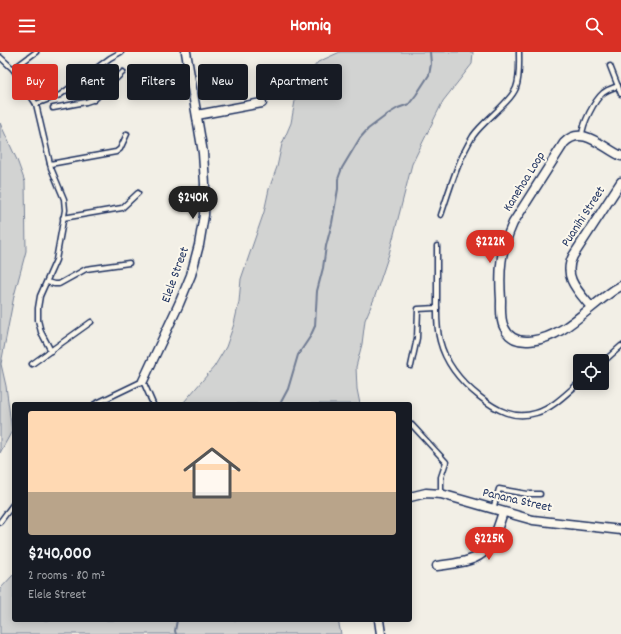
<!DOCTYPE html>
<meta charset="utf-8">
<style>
:root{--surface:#171b24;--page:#20242c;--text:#f1f3f6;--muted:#9ea1a6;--accent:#d93025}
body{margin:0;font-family:Dekko,sans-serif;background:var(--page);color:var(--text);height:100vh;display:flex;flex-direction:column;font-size:15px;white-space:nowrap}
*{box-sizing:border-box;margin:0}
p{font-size:13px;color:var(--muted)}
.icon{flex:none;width:22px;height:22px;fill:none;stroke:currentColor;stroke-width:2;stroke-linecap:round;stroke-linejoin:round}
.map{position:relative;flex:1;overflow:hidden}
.side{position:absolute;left:12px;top:350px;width:400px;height:220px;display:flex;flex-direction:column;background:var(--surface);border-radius:4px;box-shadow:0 2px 10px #0003}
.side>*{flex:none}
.top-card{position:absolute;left:12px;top:12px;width:400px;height:36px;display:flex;gap:8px}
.buttons{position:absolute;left:573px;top:302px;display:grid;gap:8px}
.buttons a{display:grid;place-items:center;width:36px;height:36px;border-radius:4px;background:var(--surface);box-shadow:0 2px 10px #0003;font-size:20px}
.price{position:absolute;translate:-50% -34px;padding:0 9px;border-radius:14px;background:var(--accent);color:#fff;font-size:13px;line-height:26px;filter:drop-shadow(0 1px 2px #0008)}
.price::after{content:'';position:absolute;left:50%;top:24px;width:12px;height:9px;margin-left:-6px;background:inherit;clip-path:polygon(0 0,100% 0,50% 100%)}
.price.selected{background:#222;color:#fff}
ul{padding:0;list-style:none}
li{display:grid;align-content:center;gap:8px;height:212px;padding:0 16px}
li span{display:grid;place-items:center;height:124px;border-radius:4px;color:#555}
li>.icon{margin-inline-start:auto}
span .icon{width:72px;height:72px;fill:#fffc;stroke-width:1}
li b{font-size:17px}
.chip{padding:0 14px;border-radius:4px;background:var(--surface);box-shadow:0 2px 10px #0003;font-size:14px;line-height:36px}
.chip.selected{background:var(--accent);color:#fff}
header{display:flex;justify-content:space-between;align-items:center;height:52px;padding:0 16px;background:var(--accent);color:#fff;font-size:18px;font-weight:700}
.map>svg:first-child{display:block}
.green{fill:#d2d3d2;stroke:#768198}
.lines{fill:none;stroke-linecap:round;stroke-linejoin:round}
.stream{stroke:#707b93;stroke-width:2}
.lane-casing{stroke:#1b2f5e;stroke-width:7}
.street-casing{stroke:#1b2f5e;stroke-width:11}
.lane{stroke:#fbf7ec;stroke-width:4}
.street{stroke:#fbf7ec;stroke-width:8}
.labels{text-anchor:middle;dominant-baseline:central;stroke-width:4;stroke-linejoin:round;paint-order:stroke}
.street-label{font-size:13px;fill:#1b2f5e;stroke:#fbf7ec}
</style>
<header><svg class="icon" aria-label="menu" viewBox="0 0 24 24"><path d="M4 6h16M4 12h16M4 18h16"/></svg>Homiq<svg class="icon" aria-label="search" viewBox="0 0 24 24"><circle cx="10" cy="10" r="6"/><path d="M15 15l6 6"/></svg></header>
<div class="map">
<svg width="621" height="582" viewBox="0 0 621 582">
<rect width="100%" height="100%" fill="#f2efe6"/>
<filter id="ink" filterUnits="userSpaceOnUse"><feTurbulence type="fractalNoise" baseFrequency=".025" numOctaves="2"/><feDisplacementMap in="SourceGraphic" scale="8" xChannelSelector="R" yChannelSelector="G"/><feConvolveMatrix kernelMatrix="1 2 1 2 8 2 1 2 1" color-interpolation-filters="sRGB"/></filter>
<g filter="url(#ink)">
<g class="green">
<polygon points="340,0 473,0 472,12 443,49 412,112 389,202 374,247 365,268 362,292 356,315 357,337 360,352 181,352 184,350 214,315 226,295 234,272 239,250 241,227 264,160 269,137 277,115 282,92 291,71 295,49 303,28 318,10"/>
<polygon points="0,71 17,108 25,130 26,199 14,244 1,312 6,334 12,379 0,401"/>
<polygon points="14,522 14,568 338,568 341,582 0,582 0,537"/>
</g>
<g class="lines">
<g class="stream">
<polyline points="280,352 288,337 298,303 310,285 315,274 317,239 323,216 326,194 332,171 338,137 338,127 342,116 360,86 368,77 388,62 398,56 409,52 416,43 429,23 431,12 430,0"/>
<polyline points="176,582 175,579 177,568"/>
</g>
<g class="lane-casing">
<g id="lane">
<polyline points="0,5 13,17 36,52 51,116 64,147 65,158 56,208 40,244 38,256 38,268 41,280 51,299"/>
<polyline points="610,14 621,42"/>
<polyline points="13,17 36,0"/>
<polyline points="80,27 94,48"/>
<polyline points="36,52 60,43 110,6 121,0"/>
<polyline points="53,56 86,50 95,47 123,20"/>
<path d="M582 83C583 71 594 49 603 41 608 37 613 36 618 34"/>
<polyline points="50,112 116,100 120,97 127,82"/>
<path d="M441 163C450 136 458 108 473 84 483 69 510 51 516 36 520 26 519 11 519 0"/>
<polyline points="63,166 122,156 138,141"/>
<path d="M437 194C437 212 437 229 437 246 437 261 436 275 440 289 446 313 461 330 480 345 496 358 514 368 536 361 553 356 567 341 580 330"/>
<polyline points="47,230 54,232 59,232 86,217 129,211"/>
<polyline points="602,311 621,294"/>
<polyline points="32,312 91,270"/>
<polyline points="411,314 417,286 418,257 437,256"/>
<polyline points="95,352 143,329 153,352"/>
<polyline points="412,373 446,410 441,425 441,442"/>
<polyline points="493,457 499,437 527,442 540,442"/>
<polyline points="0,470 14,451"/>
</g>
</g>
<g class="street-casing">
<g id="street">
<polyline points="197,63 262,51"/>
<path d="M621 104C603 96 582 72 564 91L513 171C500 200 499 218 501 248 501 257 500 268 504 275 514 299 547 287 563 277 580 266 597 250 614 238L621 234"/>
<path d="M591 255C579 240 562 225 573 204L621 130"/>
<polyline points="143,329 179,252 191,223 199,193 204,163 205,132 203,101 186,0"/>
<polyline points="410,445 426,441 441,442 533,468 621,478"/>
<path d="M437 514C483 508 489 505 503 460"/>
<polyline points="379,568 381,582"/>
</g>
</g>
<use href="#lane" class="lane"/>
<use href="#street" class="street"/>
</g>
</g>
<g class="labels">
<g class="street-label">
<text transform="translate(525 130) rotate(-58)">Kanehoa Loop</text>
<text transform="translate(584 165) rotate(-57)">Puanihi Street</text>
<text transform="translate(176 223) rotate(-70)">Elele Street</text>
<text transform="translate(517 449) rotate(13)">Panana Street</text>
</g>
</g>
</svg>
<div class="buttons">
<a><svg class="icon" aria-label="locate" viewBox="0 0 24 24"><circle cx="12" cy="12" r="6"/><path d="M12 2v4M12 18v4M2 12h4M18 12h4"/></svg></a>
</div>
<b class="price selected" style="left:193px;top:168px">$240K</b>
<b class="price" style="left:490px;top:212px">$222K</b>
<b class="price" style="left:489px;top:509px">$225K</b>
<div class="top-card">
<a class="chip selected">Buy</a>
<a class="chip">Rent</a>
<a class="chip">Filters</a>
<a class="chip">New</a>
<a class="chip">Apartment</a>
</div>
<section class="side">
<ul>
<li><span style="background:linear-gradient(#ffd9b3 65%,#b9a48a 0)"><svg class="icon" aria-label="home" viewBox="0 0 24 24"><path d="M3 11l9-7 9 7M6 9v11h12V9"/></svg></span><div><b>$240,000</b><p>2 rooms · 80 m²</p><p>Elele Street</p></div></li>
</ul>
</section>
</div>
